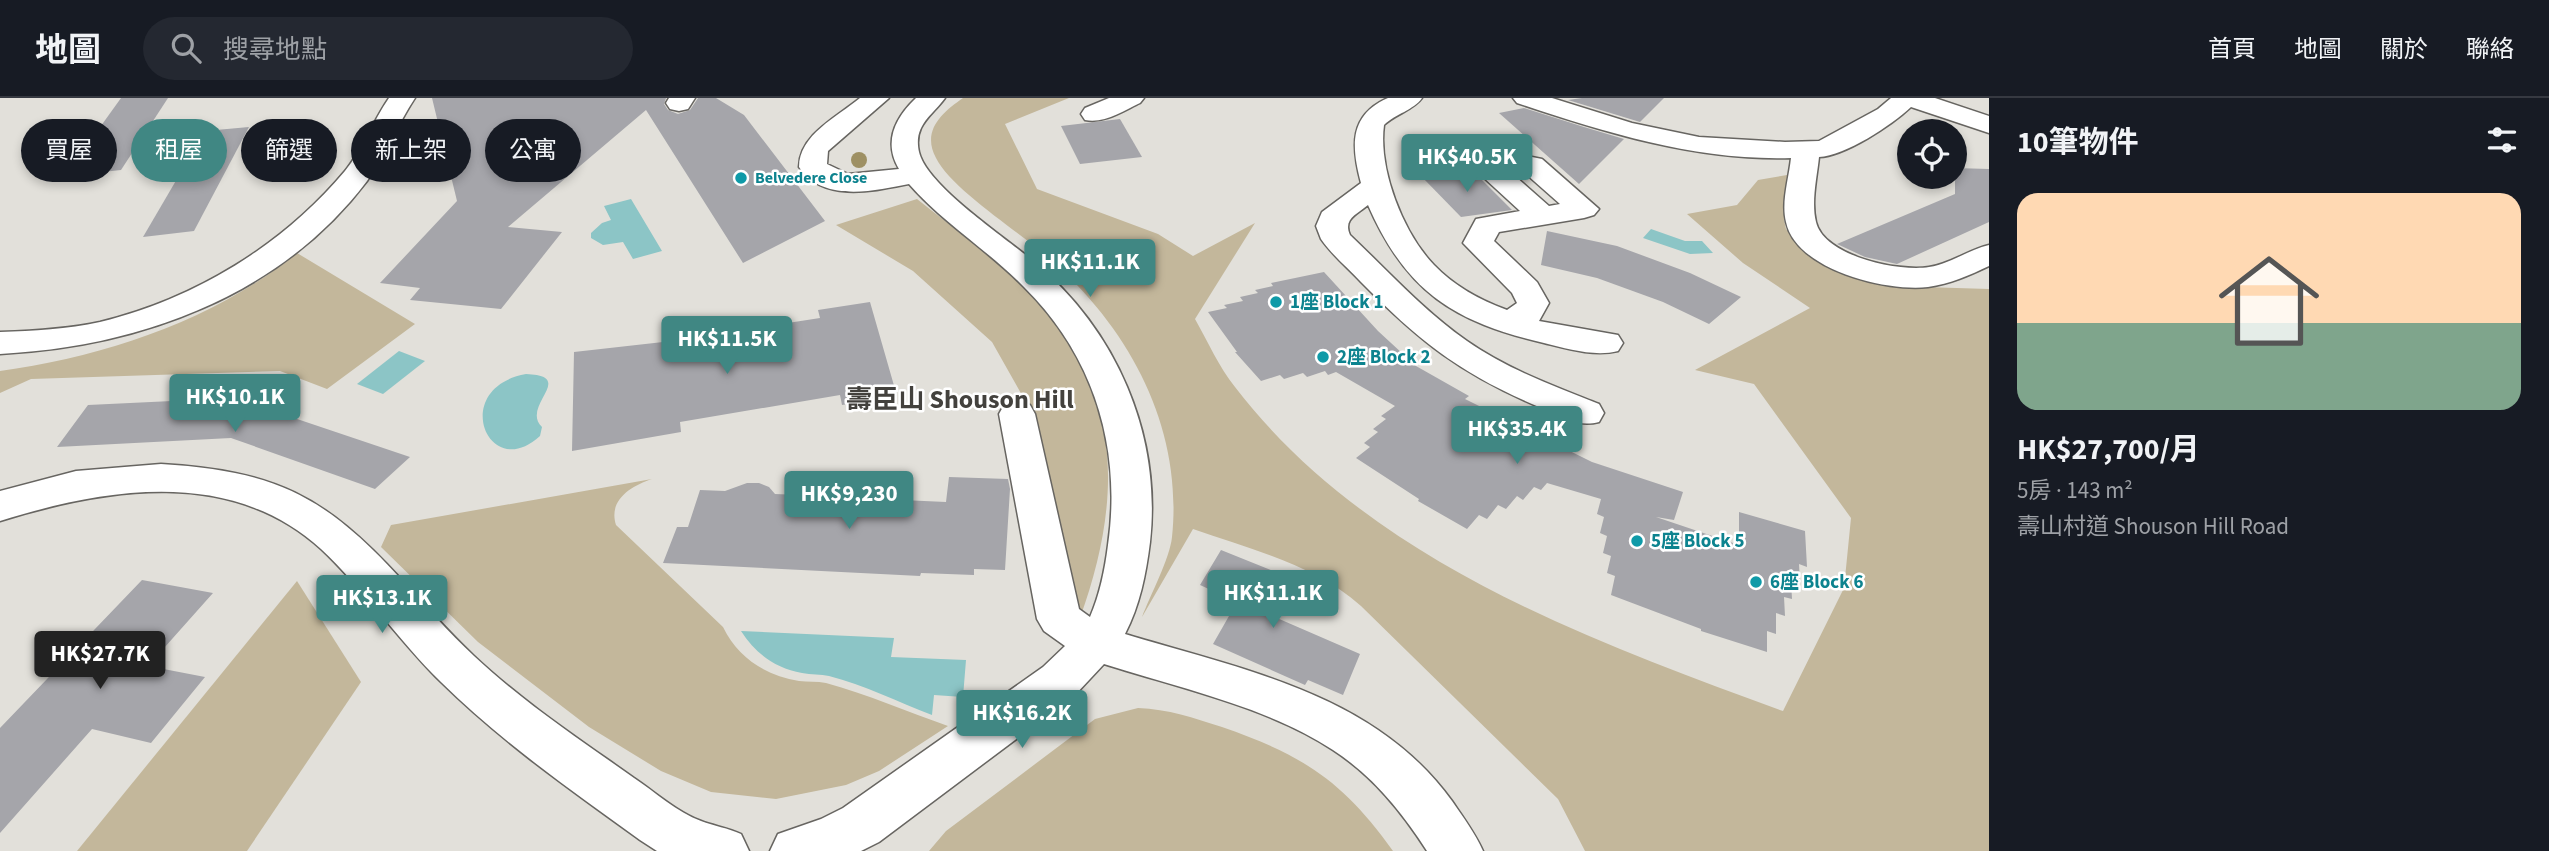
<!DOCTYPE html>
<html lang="zh-TW">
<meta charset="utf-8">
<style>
:root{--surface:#171b24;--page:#242831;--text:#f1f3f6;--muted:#9ea1a6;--line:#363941;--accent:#408783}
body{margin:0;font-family:"Source Sans 3","Noto Sans TC",sans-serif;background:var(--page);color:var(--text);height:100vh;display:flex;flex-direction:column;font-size:26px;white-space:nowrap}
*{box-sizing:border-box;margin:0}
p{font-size:23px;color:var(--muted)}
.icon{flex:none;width:38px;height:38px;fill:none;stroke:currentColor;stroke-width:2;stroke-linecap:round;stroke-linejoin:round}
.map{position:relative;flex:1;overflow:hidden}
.sheet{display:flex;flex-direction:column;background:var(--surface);width:560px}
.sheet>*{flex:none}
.guide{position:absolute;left:21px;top:21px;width:665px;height:63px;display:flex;gap:14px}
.buttons{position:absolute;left:1897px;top:21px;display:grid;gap:14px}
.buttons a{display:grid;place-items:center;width:70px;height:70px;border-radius:50%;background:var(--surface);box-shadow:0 4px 10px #0003;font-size:35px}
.price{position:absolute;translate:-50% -60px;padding:0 16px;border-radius:7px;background:var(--accent);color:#fff;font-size:23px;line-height:46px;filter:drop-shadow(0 2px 4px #0008)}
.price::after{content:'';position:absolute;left:50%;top:42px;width:21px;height:16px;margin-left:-10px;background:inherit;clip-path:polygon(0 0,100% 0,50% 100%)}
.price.current{background:#222;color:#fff}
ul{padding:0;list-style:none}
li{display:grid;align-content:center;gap:14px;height:371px;padding:0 28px}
li span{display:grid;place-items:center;height:217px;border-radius:21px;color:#555}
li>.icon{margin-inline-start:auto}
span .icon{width:126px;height:126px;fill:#fffc;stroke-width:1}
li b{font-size:30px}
h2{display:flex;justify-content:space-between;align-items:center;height:84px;padding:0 28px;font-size:30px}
.tag{padding:0 24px;border-radius:32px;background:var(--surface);box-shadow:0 4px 10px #0003;font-size:24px;line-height:63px}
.tag.current{background:var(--accent);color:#fff}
header{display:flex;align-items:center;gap:42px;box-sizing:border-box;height:98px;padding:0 35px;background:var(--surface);border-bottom:2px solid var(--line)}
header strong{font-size:33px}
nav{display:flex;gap:38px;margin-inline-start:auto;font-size:24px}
.search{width:490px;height:63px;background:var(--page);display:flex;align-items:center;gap:18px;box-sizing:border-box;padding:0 24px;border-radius:38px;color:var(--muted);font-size:26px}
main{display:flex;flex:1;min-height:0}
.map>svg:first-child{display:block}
.green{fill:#c3b79b}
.water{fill:#8cc5c6}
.building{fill:#a5a5aa}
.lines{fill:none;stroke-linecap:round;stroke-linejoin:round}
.minor-casing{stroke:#676561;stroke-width:3}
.minor{fill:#fff;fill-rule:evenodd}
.tree{fill:#9e9063}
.culture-dot{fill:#0f9aa8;stroke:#fff;stroke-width:2.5}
.labels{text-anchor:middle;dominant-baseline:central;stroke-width:5;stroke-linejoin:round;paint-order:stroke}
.far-culture-label{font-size:16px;font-weight:bold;fill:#0d838f;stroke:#fff;text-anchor:start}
.culture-label{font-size:19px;font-weight:bold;fill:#0d838f;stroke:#fff;text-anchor:start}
.district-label{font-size:26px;font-weight:bold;fill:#43413d;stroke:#fff}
</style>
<header>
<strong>地圖</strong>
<div class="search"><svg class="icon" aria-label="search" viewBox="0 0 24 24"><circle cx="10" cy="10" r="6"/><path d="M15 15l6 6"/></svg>搜尋地點</div>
<nav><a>首頁</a><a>地圖</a><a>關於</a><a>聯絡</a></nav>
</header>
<main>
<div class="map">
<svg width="1989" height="753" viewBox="0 0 1989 753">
<rect width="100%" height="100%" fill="#e2e0da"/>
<g class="green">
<path d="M963 0H1069L1005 26 1037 91 1158 136 1193 158 1255 125 1195 221C1208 244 1219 269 1235 289 1368 462 1586 541 1783 613L1844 490 1851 420 1754 286 1695 272 1810 210 1743 165 1687 116 1737 107 1758 82 1787 77 1784 122 1786 131 1800 149 1813 158 1869 183 1891 188 1989 191V753H1585L1558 701 1361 508C1314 466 1252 452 1193 431L1142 519C1150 498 1170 460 1172 439 1184 325 1125 222 1039 152 1013 130 950 89 936 60 921 32 943 14 963 0Z"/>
<path d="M917 101C956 132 997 161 1032 197 1125 291 1122 404 1080 520L1031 313 992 244 913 173 836 127Z"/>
<path d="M297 155 415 226 327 291 280 273 31 281 0 295V273C104 259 215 222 297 155Z"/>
<path d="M652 381C631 388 608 402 616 427L723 529C738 560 765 577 799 583 808 584 817 583 826 585 867 596 908 614 948 628L879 673 846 687 776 701 711 694 661 673 589 629 478 544 381 449 391 427Z"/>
<polygon points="297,483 361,584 247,753 77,753"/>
<path d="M1138 610C1168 611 1194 620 1222 629 1303 657 1343 683 1393 753H929L946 733 1095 621Z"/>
</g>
<g class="water">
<polygon points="631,101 662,153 633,161 623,144 603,147 591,140 591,135 602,125 611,122 604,108"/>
<polygon points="1651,131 1685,143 1702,143 1713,155 1690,156 1643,140"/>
<polygon points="399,253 425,263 383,296 357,286"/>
<path d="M526 276C578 278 520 308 542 329L540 338C488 386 449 290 526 276Z"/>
<path d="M741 533 894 540 891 559 966 562 963 599 934 597 932 617C898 604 864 587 829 578 821 576 811 577 802 575 775 570 756 556 741 533Z"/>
</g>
<g class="building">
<polygon points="121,0 168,0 121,72 65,78"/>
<polygon points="432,0 666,0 664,6 668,12 678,16 690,12 698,0 716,0 744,17 825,123 743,165 646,12 508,129 562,134 501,211 410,202 420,190 380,185 457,103"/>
<polygon points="1582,0 1664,0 1640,24 1568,2"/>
<polygon points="1524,10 1584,29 1624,41 1579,86 1499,15"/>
<polygon points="1120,21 1142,59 1080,66 1061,28"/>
<polygon points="249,29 194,133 143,139 205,33"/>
<polygon points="1955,70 1989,71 1989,124 1897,166 1865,159 1837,146 1955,96"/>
<polygon points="1472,72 1512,112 1461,119 1422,79"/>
<polygon points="1547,133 1617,148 1690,175 1741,199 1709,226 1663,204 1597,180 1541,167"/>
<polygon points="1324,174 1378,233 1416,268 1469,298 1465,301 1592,364 1683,394 1674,422 1656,419 1739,447 1739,414 1805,433 1807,469 1799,466 1800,485 1791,483 1792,501 1784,499 1785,518 1776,515 1776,536 1767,533 1767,554 1701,533 1701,531 1611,497 1615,478 1607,475 1611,458 1603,455 1607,438 1600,435 1604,419 1597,416 1601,401 1547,385 1541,392 1534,389 1523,402 1517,398 1506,411 1498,407 1487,421 1479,417 1467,431 1418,403 1419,401 1356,360 1370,349 1364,345 1378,334 1373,331 1386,321 1381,318 1395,308 1336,274 1328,277 1325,273 1307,279 1303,275 1284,281 1280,277 1261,283 1235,254 1237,254 1208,214 1227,210 1224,207 1243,203 1240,199 1258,195 1255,192 1273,188 1271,185"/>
<polygon points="870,204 897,298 842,307 840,297 680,324 681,334 572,353 574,254 672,243 820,220 818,212"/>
<polygon points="235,300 410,359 375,391 231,340 57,349 88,307"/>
<polygon points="949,379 1008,381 1010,391 1005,472 974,471 974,477 921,475 920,478 663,465 677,429 688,429 700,392 725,393 747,385 759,385 769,389 775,396 853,399 872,390 884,391 895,395 902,402 946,404"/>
<polygon points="1221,452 1276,474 1256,511 1360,556 1343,597 1308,582 1305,587 1213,546 1237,504 1200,487"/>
<polygon points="142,482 213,495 148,568 205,579 151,645 92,631 0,735 0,630"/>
</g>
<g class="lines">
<g class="minor-casing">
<g id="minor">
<path d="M389 0H415C397 27 386 57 367 83 280 198 140 249 0 256V234C34 233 67 231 100 224 195 201 283 147 345 73 363 51 373 23 389 0Z"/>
<polygon points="669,0 695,0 688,11 679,13 670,11 666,5"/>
<path d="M860 0H889L828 53 827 66 848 76 899 71C883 44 895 20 916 0H945C932 18 913 27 919 54 927 88 1005 139 1033 163 1116 232 1162 336 1150 444 1146 476 1140 507 1125 536 1244 572 1375 596 1452 703 1463 719 1475 735 1483 753H1427C1402 714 1373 678 1333 652 1268 609 1179 590 1104 566L1075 597 879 744 861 753H770L778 736 821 721 843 710 1043 569 1065 548 1044 533 1037 521 999 316 1004 307 1017 304 1030 307 1035 316 1079 511 1090 519C1100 496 1105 471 1108 447 1122 350 1094 258 1024 189 988 152 943 125 909 86 874 93 823 105 799 69 799 37 837 19 860 0Z"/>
<path d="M1109 0H1144L1140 5C1123 13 1104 26 1085 22L1081 16 1085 10Z"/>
<path d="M1388 0H1422C1414 12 1395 16 1384 27 1378 71 1403 135 1434 167 1454 188 1480 202 1507 212L1517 205 1512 195 1463 145 1476 121 1520 113 1483 79 1479 73 1483 67 1532 59 1542 61 1599 111 1594 117 1584 120 1499 134 1494 143 1537 184 1549 205 1539 223 1618 237 1623 245 1618 253C1595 259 1568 251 1544 245 1454 224 1406 194 1368 107 1356 117 1343 121 1350 137 1388 173 1424 213 1467 243 1507 271 1554 288 1599 306L1604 315 1599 324C1577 330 1558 318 1539 309 1461 276 1420 244 1361 184 1348 170 1332 157 1321 141L1316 128 1322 114 1361 85C1351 48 1349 17 1388 0ZM1526 76 1560 106 1549 108 1515 78Z"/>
<path d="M1513 0H1552L1632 25 1699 39 1785 44 1819 43 1878 11 1891 0H1935L1989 18V35L1911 9C1892 27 1845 58 1819 59 1817 79 1811 104 1816 124 1824 158 1898 174 1929 169 1950 166 1968 152 1989 147V168C1970 177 1950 186 1928 189 1887 194 1796 172 1786 124 1781 104 1789 80 1791 60 1696 63 1607 35 1517 5Z"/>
<path d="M161 366C275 373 324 397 401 481 425 507 448 534 474 558 523 604 579 641 634 680 655 694 677 714 701 723 714 728 728 730 741 736L749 753H657L640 742C572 693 502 644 441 584 398 542 365 492 321 451 231 369 106 390 0 423V393L76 373Z"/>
</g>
</g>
<use href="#minor" class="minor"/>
</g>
<circle class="tree" cx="859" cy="62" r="8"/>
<g class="culture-dot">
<circle cx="741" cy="80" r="7"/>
<circle cx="1276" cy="204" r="7"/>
<circle cx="1323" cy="259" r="7"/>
<circle cx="1637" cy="443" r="7"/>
<circle cx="1756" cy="484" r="7"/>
</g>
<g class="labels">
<g class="far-culture-label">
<text x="755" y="80">Belvedere Close</text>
</g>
<g class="culture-label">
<text x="1290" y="204">1座 Block 1</text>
<text x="1337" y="259">2座 Block 2</text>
<text x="1651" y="443">5座 Block 5</text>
<text x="1770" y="484">6座 Block 6</text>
</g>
<g class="district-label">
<text x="960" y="301">壽臣山 Shouson Hill</text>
</g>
</g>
</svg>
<div class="buttons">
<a><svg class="icon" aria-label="locate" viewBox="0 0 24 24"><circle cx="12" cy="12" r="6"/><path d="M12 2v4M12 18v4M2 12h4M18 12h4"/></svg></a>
</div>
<b class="price" style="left:1467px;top:96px">HK$40.5K</b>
<b class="price" style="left:1090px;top:201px">HK$11.1K</b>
<b class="price" style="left:727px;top:278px">HK$11.5K</b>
<b class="price" style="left:235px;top:336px">HK$10.1K</b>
<b class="price" style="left:1517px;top:368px">HK$35.4K</b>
<b class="price" style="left:849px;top:433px">HK$9,230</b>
<b class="price" style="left:1273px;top:532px">HK$11.1K</b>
<b class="price" style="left:382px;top:537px">HK$13.1K</b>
<b class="price current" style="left:100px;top:593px">HK$27.7K</b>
<b class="price" style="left:1022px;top:652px">HK$16.2K</b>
<div class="guide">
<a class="tag">買屋</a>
<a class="tag current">租屋</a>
<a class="tag">篩選</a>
<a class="tag">新上架</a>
<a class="tag">公寓</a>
</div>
</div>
<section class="sheet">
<h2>10筆物件<svg class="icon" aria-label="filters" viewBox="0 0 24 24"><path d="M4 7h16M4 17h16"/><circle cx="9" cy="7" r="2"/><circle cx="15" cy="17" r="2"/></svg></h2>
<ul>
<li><span style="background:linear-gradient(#ffd9b3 60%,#7fa58c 0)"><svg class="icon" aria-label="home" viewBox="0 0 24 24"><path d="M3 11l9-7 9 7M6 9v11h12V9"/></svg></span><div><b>HK$27,700/月</b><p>5房 · 143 m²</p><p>壽山村道 Shouson Hill Road</p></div></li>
</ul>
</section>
</main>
